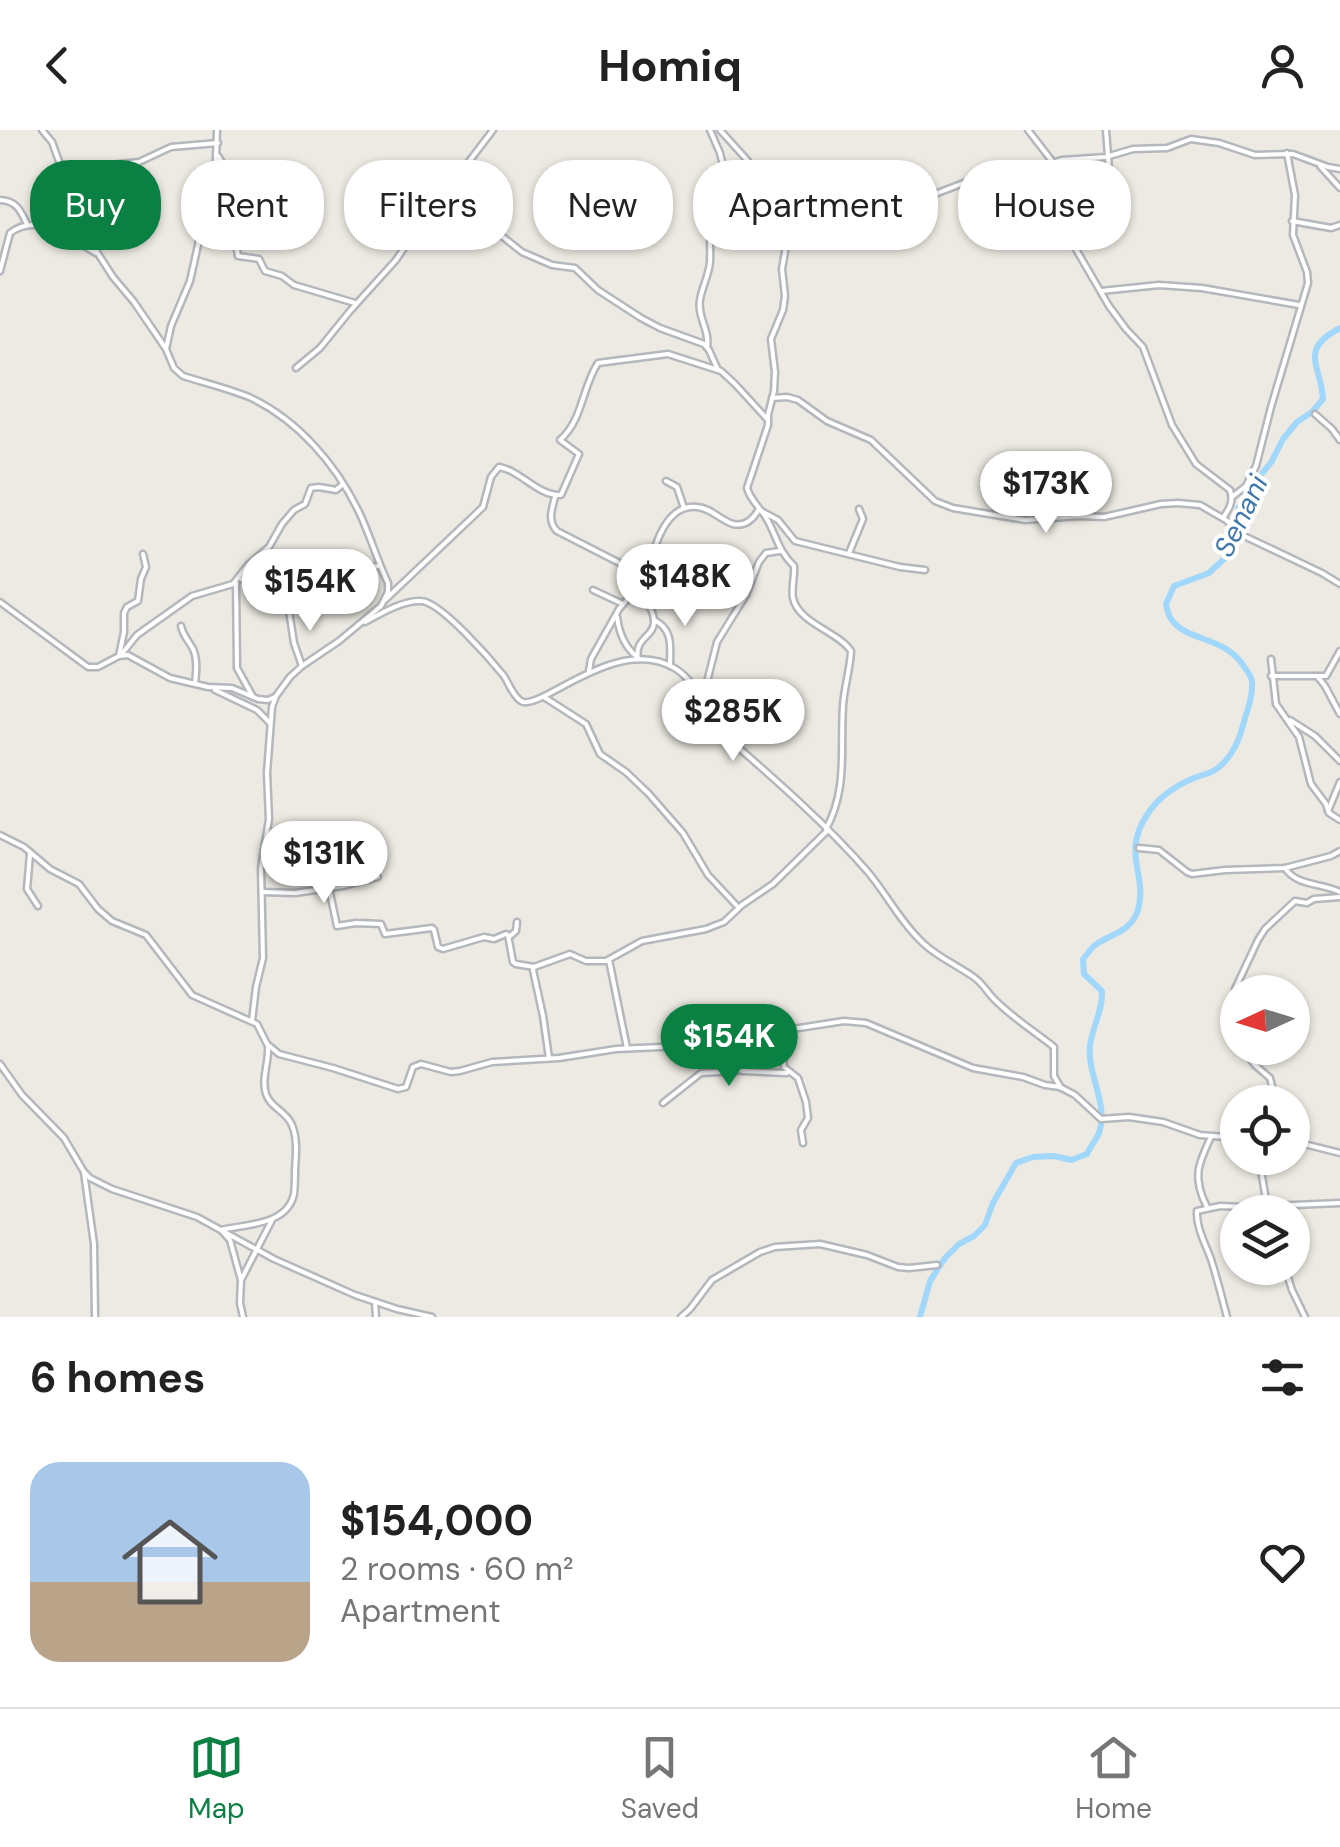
<!DOCTYPE html>
<meta charset="utf-8">
<style>
:root{--surface:#fff;--page:#f2f2f2;--text:#222;--muted:#767676;--line:#e0e0e0;--accent:#0b8043}
body{margin:0;font-family:"DM Sans",sans-serif;background:var(--page);color:var(--text);height:100vh;display:flex;flex-direction:column;font-size:38px;white-space:nowrap}
*{box-sizing:border-box;margin:0}
p{font-size:32px;color:var(--muted)}
.icon{flex:none;width:55px;height:55px;fill:none;stroke:currentColor;stroke-width:2;stroke-linecap:round;stroke-linejoin:round}
.map{position:relative;height:1187px;overflow:hidden}
.details{display:flex;flex-direction:column;background:var(--surface);flex:1}
.details>*{flex:none}
.guide{position:absolute;left:30px;top:30px;width:1280px;height:90px;display:flex;gap:20px}
.needle{width:65px;rotate:266deg}
.tools{position:absolute;left:1220px;top:845px;display:grid;gap:20px}
.tools a{display:grid;place-items:center;width:90px;height:90px;border-radius:50%;background:var(--surface);box-shadow:0 2px 8px #0004;font-size:50px}
.price{position:absolute;translate:-50% -85px;padding:0 22px;border-radius:35px;background:#fff;color:#222;font-size:32px;line-height:65px;filter:drop-shadow(0 2px 5px #0008)}
.price::after{content:'';position:absolute;left:50%;top:60px;width:30px;height:22px;margin-left:-15px;background:inherit;clip-path:polygon(0 0,100% 0,50% 100%)}
.price.current{background:var(--accent);color:#fff}
ul{padding:0;list-style:none}
li{display:flex;align-items:center;gap:30px;height:250px;padding:0 30px}
li span{display:grid;place-items:center;flex:none;width:280px;height:200px;border-radius:30px;color:#555}
li>.icon{margin-inline-start:auto}
span .icon{width:120px;height:120px;fill:#fffc;stroke-width:1}
li b{font-size:42px}
h2{display:flex;justify-content:space-between;align-items:center;height:120px;padding:0 30px;font-size:42px}
.chip{padding:0 35px;border-radius:40px;background:var(--surface);box-shadow:0 2px 8px #0004;font-size:35px;line-height:90px}
.chip.current{background:var(--accent);color:#fff}
header{display:flex;justify-content:space-between;align-items:center;height:130px;padding:0 30px;background:var(--surface);font-size:45px;font-weight:700}
.menu{display:flex;justify-content:space-around;align-items:center;height:140px;border-top:2px solid var(--line);background:var(--surface);font-size:28px;color:var(--muted)}
.menu a{display:grid;justify-items:center;gap:5px}
.menu .current{color:var(--accent)}
.map>svg:first-child{display:block}
.lines{fill:none;stroke-linecap:round;stroke-linejoin:round}
.river{stroke:#a2d7fc;stroke-width:6}
.minor-casing{stroke:#b4b8bc;stroke-width:9}
.minor{stroke:#fff;stroke-width:4}
.labels{text-anchor:middle;dominant-baseline:central;stroke-width:8;stroke-linejoin:round;paint-order:stroke}
.water-label{font-size:28px;font-style:italic;fill:#4178ad;stroke:#fff}
</style>
<header><svg class="icon" aria-label="back" viewBox="0 0 24 24"><path d="M15 5l-7 7 7 7"/></svg>Homiq<svg class="icon" aria-label="person" viewBox="0 0 24 24"><circle cx="12" cy="8" r="4"/><path d="M4 21q1-7 8-7t8 7"/></svg></header>
<div class="map">
<svg width="1340" height="1187" viewBox="0 0 1340 1187">
<rect width="100%" height="100%" fill="#eceae2"/>
<g class="lines">
<path class="river" d="M920 1187 930 1151 945 1128 959 1114 974 1106 985 1095 993 1073 1016 1033 1033 1027 1054 1026 1071 1030 1087 1024C1090 1017 1096 1010 1099 1003 1109 974 1087 945 1090 916 1092 897 1103 881 1102 861L1084 844 1083 829C1088 824 1092 816 1098 813 1114 803 1131 801 1138 780 1148 745 1121 724 1147 685 1158 667 1175 656 1194 648 1201 645 1209 644 1215 640 1233 628 1240 608 1245 588 1249 577 1253 563 1252 551 1251 546 1248 542 1245 538 1225 505 1188 513 1171 489 1168 485 1167 479 1166 474L1174 456 1209 443 1225 428 1237 381 1250 359 1272 331 1283 309 1297 292 1312 282 1323 269C1321 235 1298 220 1340 198"/>
<g class="minor-casing">
<g id="minor">
<path d="M42 0 52 12 76 78 95 119 113 147 134 172 166 219 174 238 183 246C205 253 227 258 249 267 297 289 336 334 359 382 370 405 377 430 388 453V462L381 476 339 511 302 536 290 547 276 566 272 577 267 643 269 689 261 738 263 828 256 857 252 891"/>
<path d="M720 0 748 31 763 58 790 93 782 139 785 166 783 180 771 209 775 242 774 261 768 285V295L747 358C750 369 758 376 765 386 777 405 777 420 794 436 795 446 791 458 793 468 798 493 839 502 851 521 850 540 844 558 843 576 840 619 848 659 826 699"/>
<path d="M1028 0 1059 40 1064 56 1070 109 1109 176 1126 199 1143 217 1172 295 1196 334 1230 360C1234 372 1229 379 1223 388"/>
<path d="M218 26C239 56 231 91 238 126L259 129 265 141 282 146 294 155 355 173"/>
<polyline points="1320,36 1340,58"/>
<polyline points="65,48 102,36 139,32 171,17 218,13"/>
<polyline points="758,50 780,52 834,48 842,54 856,82"/>
<polyline points="448,53 472,68 498,103 522,122 552,135 575,138 598,160 641,188 660,198 704,214 709,220 718,240"/>
<polyline points="1066,69 1096,57 1106,47 1109,39 1106,0"/>
<path d="M0 70C17 71 20 80 27 94"/>
<polyline points="1292,91 1331,98 1340,95"/>
<polyline points="789,104 796,111 801,111 831,91 845,84 861,82 884,86 894,85 913,69 935,64 987,44 1021,42 1062,30 1106,27 1133,19 1167,18 1191,9 1219,13 1255,25 1293,24 1328,37 1340,39"/>
<path d="M0 141 10 103C38 81 71 109 96 123"/>
<polyline points="1101,161 1159,155 1202,158 1299,175"/>
<path d="M707 217C710 200 697 187 700 170 702 157 709 145 710 132 711 118 708 105 713 92 718 82 726 76 730 65L720 23 710 0"/>
<polyline points="166,219 171,196 190,151 204,88 206,70 215,55 217,0"/>
<polyline points="296,238 320,218 350,181 396,130 448,53 461,42 493,0"/>
<polyline points="772,268 787,267 798,270 827,291 871,310 935,371 953,378 1025,390 1079,386 1104,387 1161,374 1178,373 1200,375 1226,390 1242,405 1322,443 1340,454"/>
<polyline points="1315,284 1332,299 1340,310"/>
<polyline points="666,351 677,357 684,378"/>
<path d="M555 367C552 379 547 391 557 401L647 447 619 479 591 529 589 541"/>
<polyline points="1232,367 1246,356 1256,336 1271,277 1308,153 1307,142 1293,105 1295,65 1287,23"/>
<polyline points="761,381 778,390 795,411 900,437 925,440"/>
<polyline points="849,423 863,389 859,379"/>
<polyline points="652,430 682,438 746,465"/>
<polyline points="241,449 380,436"/>
<polyline points="236,451 237,538 253,567"/>
<polyline points="593,460 623,474"/>
<path d="M385 470 483 377 491 347 499 337C522 341 537 366 561 365L579 324 560 310C583 290 582 257 598 233L668 224 721 241 735 254 768 290"/>
<polyline points="0,472 88,537 98,537 119,526 128,525 170,548 208,557 232,558 258,569 268,570 275,567"/>
<polyline points="289,481 294,513 302,536"/>
<path d="M617 487C619 502 624 516 636 526"/>
<path d="M654 490C674 500 670 517 670 536"/>
<path d="M365 492C380 484 403 470 421 471 440 471 491 530 504 546 509 554 513 566 521 571 539 583 617 502 676 539 702 556 708 591 731 611 778 652 827 695 868 742 887 765 902 794 924 814 939 828 959 836 975 848 983 854 988 863 995 870 1013 888 1035 902 1054 917V946L1061 958"/>
<path d="M181 496C183 506 189 511 193 519 198 530 196 543 195 554"/>
<polyline points="121,525 137,505 192,466 233,454 248,435 269,417 282,394 294,380 305,374 311,358 319,357 336,360 343,354"/>
<polyline points="119,526 124,502 124,483 127,477 138,471 141,449 146,437 143,424"/>
<path d="M638 529C634 508 654 507 654 492 655 482 645 472 645 459 650 433 660 373 697 377 711 378 720 390 733 394 746 397 754 388 759 379"/>
<polyline points="1271,529 1276,574 1299,607 1311,654 1326,674 1329,683 1340,690"/>
<polyline points="1271,546 1326,546 1340,521"/>
<polyline points="1317,546 1325,556 1340,584"/>
<polyline points="215,560 257,580 270,593"/>
<polyline points="699,566 705,560 717,512 746,465 759,432 766,423 780,421"/>
<polyline points="544,567 586,594 600,624 626,642 649,664 683,703 708,745 737,776"/>
<polyline points="1290,590 1315,606 1340,631"/>
<polyline points="1328,681 1340,652"/>
<polyline points="0,705 24,717 50,739 79,754 98,779 112,791 146,805 192,865 257,894 267,914 279,924 333,938 398,959 406,957 413,937 421,934 451,942 460,941 492,932 559,928 616,919 683,916 844,891 866,893 973,938 1023,947 1045,955 1060,957 1075,965 1101,989 1129,987 1163,992 1200,1005 1238,1008"/>
<polyline points="1139,718 1159,720 1187,742 1192,744 1225,740 1285,738 1331,726 1340,721"/>
<polyline points="30,724 27,759 38,776"/>
<path d="M1285 738C1296 756 1322 753 1340 762"/>
<polyline points="329,758 337,796 356,793 381,794 385,804 432,798 434,800 438,817 443,819 484,807 494,809 506,804 508,805 513,832 516,834 534,837"/>
<polyline points="262,762 295,763 343,756 378,747"/>
<polyline points="509,807 516,801 517,792"/>
<polyline points="609,830 627,918"/>
<polyline points="1238,879 1235,859 1258,810 1265,799 1295,771 1307,773 1314,769 1340,767"/>
<polyline points="780,902 784,937 798,948 806,972 808,988 801,1000 803,1013"/>
<polyline points="1242,918 1255,935 1270,948 1276,972"/>
<polyline points="549,928 543,886 533,840 534,837 570,824 586,831 606,831 642,811 706,799 724,792 742,775 773,754 828,700"/>
<polyline points="0,934 22,965 64,1008 84,1042 90,1048 112,1059 197,1087 274,1129 355,1165 397,1179 432,1187"/>
<polyline points="742,941 787,943"/>
<polyline points="663,973 701,943 737,941 782,921"/>
<polyline points="1292,1011 1340,1023"/>
<polyline points="1259,1028 1268,1082"/>
<polyline points="84,1042 94,1114 95,1187"/>
<path d="M1207 1077C1192 1048 1198 1034 1211 1007"/>
<polyline points="1285,1138 1292,1160 1305,1187"/>
<path d="M241 1150 230 1110 221 1100C245 1094 287 1096 294 1064 295 1056 295 1048 295 1040 296 1025 298 1007 291 993 285 981 270 977 266 964 261 950 269 932 268 917"/>
<polyline points="375,1172 376,1187"/>
<polyline points="243,1187 240,1173 241,1150 272,1090"/>
<polyline points="681,1187 690,1179 712,1150 760,1122 775,1117 820,1114 867,1125 898,1137 909,1138 937,1135"/>
<path d="M1227 1187C1222 1168 1217 1148 1211 1129 1205 1113 1196 1097 1197 1081L1220 1076 1244 1077 1340 1073"/>
</g>
</g>
<use href="#minor" class="minor"/>
</g>
<g class="labels">
<g class="water-label">
<text transform="translate(1241 386) rotate(-64)">Senani</text>
</g>
</g>
</svg>
<div class="tools">
<a><svg class="needle" viewBox="-14 -14 28 28"><path d="M0-13l5 13h-10z" fill="#e53935"/><path d="M0 13l5-13h-10z" fill="#767676"/></svg></a>
<a><svg class="icon" aria-label="locate" viewBox="0 0 24 24"><circle cx="12" cy="12" r="6"/><path d="M12 2v4M12 18v4M2 12h4M18 12h4"/></svg></a>
<a><svg class="icon" aria-label="layers" viewBox="0 0 24 24"><path d="M12 4l9 5-9 5-9-5zM3 14l9 5 9-5"/></svg></a>
</div>
<b class="price" style="left:1046px;top:406px">$173K</b>
<b class="price" style="left:685px;top:499px">$148K</b>
<b class="price" style="left:310px;top:504px">$154K</b>
<b class="price" style="left:733px;top:634px">$285K</b>
<b class="price" style="left:324px;top:776px">$131K</b>
<b class="price current" style="left:729px;top:959px">$154K</b>
<div class="guide">
<a class="chip current">Buy</a>
<a class="chip">Rent</a>
<a class="chip">Filters</a>
<a class="chip">New</a>
<a class="chip">Apartment</a>
<a class="chip">House</a>
</div>
</div>
<section class="details">
<h2>6 homes<svg class="icon" aria-label="filters" viewBox="0 0 24 24"><path d="M4 7h16M4 17h16"/><circle cx="9" cy="7" r="2"/><circle cx="15" cy="17" r="2"/></svg></h2>
<ul>
<li><span style="background:linear-gradient(#a9c7e8 60%,#b9a48a 0)"><svg class="icon" aria-label="home" viewBox="0 0 24 24"><path d="M3 11l9-7 9 7M6 9v11h12V9"/></svg></span><div><b>$154,000</b><p>2 rooms · 60 m²</p><p>Apartment</p></div><svg class="icon" aria-label="heart" viewBox="0 0 24 24"><path d="M12 20l-8-8c-3-5 5-10 8-4 3-6 11-1 8 4z"/></svg></li>
</ul>
</section>
<nav class="menu">
<a class="current"><svg class="icon" aria-label="map" viewBox="0 0 24 24"><path d="M3 6l6-2 6 2 6-2v14l-6 2-6-2-6 2zM9 4v14M15 6v14"/></svg>Map</a>
<a><svg class="icon" aria-label="saved" viewBox="0 0 24 24"><path d="M7 4h10v16l-5-4-5 4z"/></svg>Saved</a>
<a><svg class="icon" aria-label="home" viewBox="0 0 24 24"><path d="M3 11l9-7 9 7M6 9v11h12V9"/></svg>Home</a>
</nav>
